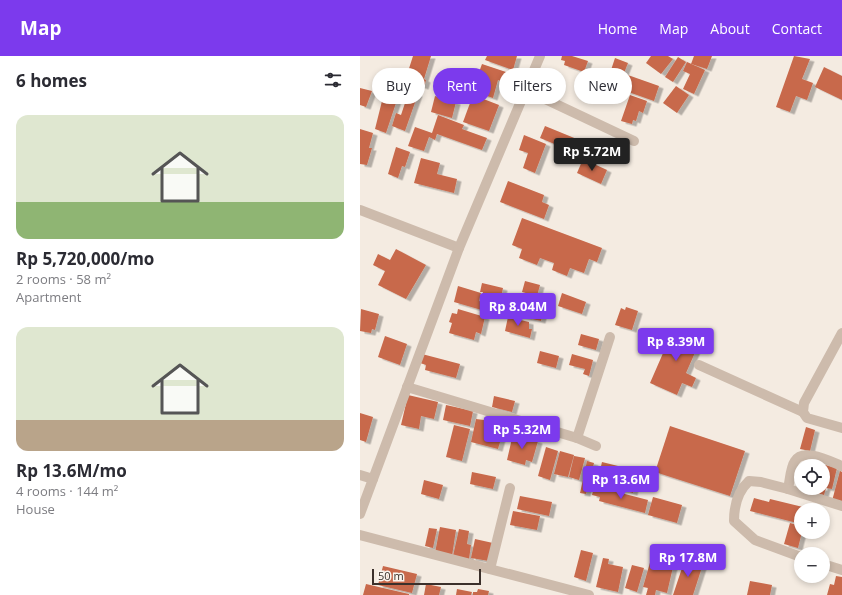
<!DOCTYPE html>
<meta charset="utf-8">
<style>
:root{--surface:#fff;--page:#f7f7f7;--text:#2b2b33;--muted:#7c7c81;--accent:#7c3aed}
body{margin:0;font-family:"Open Sans",sans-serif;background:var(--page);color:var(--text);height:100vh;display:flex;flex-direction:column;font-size:15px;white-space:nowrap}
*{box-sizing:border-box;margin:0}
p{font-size:13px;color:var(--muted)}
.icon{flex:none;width:22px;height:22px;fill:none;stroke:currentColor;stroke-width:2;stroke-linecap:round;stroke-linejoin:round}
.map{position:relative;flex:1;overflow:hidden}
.details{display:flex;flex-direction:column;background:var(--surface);width:360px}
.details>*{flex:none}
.banner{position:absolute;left:12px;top:12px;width:380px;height:36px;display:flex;gap:8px}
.fabs{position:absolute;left:434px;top:403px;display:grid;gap:8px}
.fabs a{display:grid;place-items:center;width:36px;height:36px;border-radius:50%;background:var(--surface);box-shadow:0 2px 6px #0003;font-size:20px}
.scale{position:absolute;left:12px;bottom:10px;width:109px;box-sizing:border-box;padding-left:4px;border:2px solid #3b302b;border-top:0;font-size:11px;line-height:14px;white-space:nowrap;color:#3b302b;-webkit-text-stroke:3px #fbf5ee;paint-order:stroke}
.price{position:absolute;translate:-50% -34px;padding:0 9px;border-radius:4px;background:var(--accent);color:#fff;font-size:13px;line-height:26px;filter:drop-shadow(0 1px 2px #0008)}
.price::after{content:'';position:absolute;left:50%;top:24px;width:12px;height:9px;margin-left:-6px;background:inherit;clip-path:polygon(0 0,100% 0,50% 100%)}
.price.active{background:#222;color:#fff}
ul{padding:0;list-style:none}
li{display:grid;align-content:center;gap:8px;height:212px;padding:0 16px}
li span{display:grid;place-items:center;height:124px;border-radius:12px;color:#555}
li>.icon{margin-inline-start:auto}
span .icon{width:72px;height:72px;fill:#fffc;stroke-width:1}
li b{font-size:17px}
h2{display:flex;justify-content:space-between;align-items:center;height:48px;padding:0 16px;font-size:17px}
.tag{padding:0 14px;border-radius:18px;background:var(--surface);box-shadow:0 2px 6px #0003;font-size:14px;line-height:36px}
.tag.active{background:var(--accent);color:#fff}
header{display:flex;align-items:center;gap:24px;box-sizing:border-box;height:56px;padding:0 20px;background:var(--accent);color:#fff}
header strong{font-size:19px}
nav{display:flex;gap:22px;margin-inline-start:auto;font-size:14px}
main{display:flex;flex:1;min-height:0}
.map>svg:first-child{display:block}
.building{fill:#c8694b;filter:url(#shadow)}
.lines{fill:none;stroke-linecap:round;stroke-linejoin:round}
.minor{stroke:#cdbbac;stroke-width:10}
</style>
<header>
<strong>Map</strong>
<nav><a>Home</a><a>Map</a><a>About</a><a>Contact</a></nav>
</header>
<main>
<section class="details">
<h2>6 homes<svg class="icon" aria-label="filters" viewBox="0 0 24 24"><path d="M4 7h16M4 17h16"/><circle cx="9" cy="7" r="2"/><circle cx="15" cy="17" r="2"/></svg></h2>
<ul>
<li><span style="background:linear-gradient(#dfe7d0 70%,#8fb573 0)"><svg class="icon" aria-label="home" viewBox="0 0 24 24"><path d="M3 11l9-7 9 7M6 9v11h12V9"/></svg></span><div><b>Rp 5,720,000/mo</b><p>2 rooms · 58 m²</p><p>Apartment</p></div></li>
<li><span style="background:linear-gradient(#dfe7d0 75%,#b9a48a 0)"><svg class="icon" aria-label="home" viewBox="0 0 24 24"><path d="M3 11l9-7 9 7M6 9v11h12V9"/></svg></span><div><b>Rp 13.6M/mo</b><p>4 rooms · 144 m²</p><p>House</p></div></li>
</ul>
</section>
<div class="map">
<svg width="482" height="539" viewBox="0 0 482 539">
<defs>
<filter id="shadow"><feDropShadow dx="4.5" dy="2.5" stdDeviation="0" flood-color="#0004"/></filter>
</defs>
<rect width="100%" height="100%" fill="#f4ebe1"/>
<g class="building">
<polygon points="53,0 71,0 64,23 66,24 64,31 45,25"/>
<polygon points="127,0 157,0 153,14 125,4"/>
<polygon points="202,0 212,0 228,5 224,16 204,9 205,5 201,4"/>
<polygon points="291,0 308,0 313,3 301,18 286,7"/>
<polygon points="334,0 352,0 347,13 331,8"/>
<polygon points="434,0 450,3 442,23 453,27 447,44 436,40 430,56 416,51"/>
<polygon points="318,1 326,6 313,26 305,21"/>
<polygon points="255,2 268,7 259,30 247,26"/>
<polygon points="327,6 345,14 334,38 323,33 330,18 323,15"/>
<polygon points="122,8 149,17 146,27 138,24 133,42 110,34 115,18 118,19"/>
<polygon points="464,11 482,20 482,44 455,31"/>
<polygon points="265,18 299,30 294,45 260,33"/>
<polygon points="316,30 329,39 317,57 303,47"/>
<polygon points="0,32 12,35 6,51 0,49"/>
<polygon points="52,35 58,38 45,75 32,70 36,57 41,59 48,38 51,39"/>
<polygon points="24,37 38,41 26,77 15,73"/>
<polygon points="113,39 139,49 129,75 103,66"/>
<polygon points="270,39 287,45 283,57 279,55 276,65 273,64 272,68 261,65"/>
<polygon points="75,40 96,46 92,62 71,56"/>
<polygon points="78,59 104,69 102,73 127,82 122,94 77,78 75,84 69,81 64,95 48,90 55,71 72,77"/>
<polygon points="185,70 241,93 236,105 180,82"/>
<polygon points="0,73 13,77 9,92 12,92 7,109 0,108"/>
<polygon points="164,79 186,88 175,117 163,112 168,97 159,94"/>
<polygon points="36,91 50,96 45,111 42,110 38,122 28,118"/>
<polygon points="61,102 80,107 77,118 97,123 94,137 54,127"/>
<polygon points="223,103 247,114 241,128 217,117"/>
<polygon points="148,125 184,139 182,146 189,149 184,163 140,146"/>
<polygon points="162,162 242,192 237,206 229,203 224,217 210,212 207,220 192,214 194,207 180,202 177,209 159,202 162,193 152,189"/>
<polygon points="36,193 66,209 46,243 18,229 25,215 13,209 18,198 30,204"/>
<polygon points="165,225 180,229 177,240 162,236"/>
<polygon points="122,227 143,232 141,241 130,238 129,242 122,240 123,236 120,236"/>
<polygon points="98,230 121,237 119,245 127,247 125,255 94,246"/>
<polygon points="202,237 226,246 222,258 198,250"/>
<polygon points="143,239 158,243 154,258 139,254"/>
<polygon points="166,242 182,246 179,256 183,256 181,265 159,260 161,249 165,249"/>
<polygon points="266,251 278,255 272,274 255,269 261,252 265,254"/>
<polygon points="1,253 19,258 15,274 12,273 11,277 0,275"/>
<polygon points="98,253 125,261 121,278 116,276 114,284 89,277 92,267 89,266 92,257 97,258"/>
<polygon points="148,261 169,266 169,273 172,273 170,282 145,275"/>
<polygon points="314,272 341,283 326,317 336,322 332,331 322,327 317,339 290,327"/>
<polygon points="221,278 239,283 236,294 218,289"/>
<polygon points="25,280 47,288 40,309 18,301"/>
<polygon points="180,295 199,300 196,312 177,307"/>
<polygon points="62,298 100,308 96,322 65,314 66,309 60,307"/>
<polygon points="212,298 233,304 229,320 223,318 225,313 209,309"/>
<polygon points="48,339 78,346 74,363 61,360 59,373 41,369"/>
<polygon points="134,340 155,345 152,356 132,351"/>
<polygon points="86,349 113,355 110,370 83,364"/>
<polygon points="0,357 13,361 6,386 0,384"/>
<polygon points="125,361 140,365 139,368 145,369 138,393 111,386 116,363 124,364"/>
<polygon points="94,369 110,373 102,405 86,401"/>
<polygon points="310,370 385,395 370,440 295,416"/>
<polygon points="446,371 455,374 450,395 440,393"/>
<polygon points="153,378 178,385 172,406 166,404 165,409 147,404"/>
<polygon points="186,391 198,395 190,424 178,420"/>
<polygon points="200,395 214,399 208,421 194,418"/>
<polygon points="214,400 225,402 219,424 209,421"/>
<polygon points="447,404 477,412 472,433 466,432 464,439 439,433 463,432 463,410 445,410"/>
<polygon points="227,405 234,407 226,438 220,437"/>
<polygon points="242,406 278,415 273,437 237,427"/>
<polygon points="480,415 482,416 482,448 472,445"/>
<polygon points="112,416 136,421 133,433 110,428"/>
<polygon points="64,424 83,429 79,443 61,438"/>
<polygon points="234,430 288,444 285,457 239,445 240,441 232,439"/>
<polygon points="160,440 192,446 189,460 157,453"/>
<polygon points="293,441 322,449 317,467 288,459"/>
<polygon points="394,442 409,446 410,443 447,452 446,454 441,454 441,468 390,455"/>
<polygon points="153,455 180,460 177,474 150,469"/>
<polygon points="430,467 441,470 442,476 438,492 424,488"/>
<polygon points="80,471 96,474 92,500 75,497"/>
<polygon points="69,472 77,473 73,492 65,490"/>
<polygon points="99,473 109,475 107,488 111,489 109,503 93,500"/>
<polygon points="115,483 133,487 129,505 111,502"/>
<polygon points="299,490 308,493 307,495 311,496 308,510 313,511 307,537 296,534 295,539 286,539 288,532 283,531 291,503 295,505"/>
<polygon points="221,494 233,497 226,525 214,521"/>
<polygon points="243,502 249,503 248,508 263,511 258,536 236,531"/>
<polygon points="325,503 343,508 333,539 313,539"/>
<polygon points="272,509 284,512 277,536 265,532"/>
<polygon points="23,510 57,518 52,537 18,529"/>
<polygon points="476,520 482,521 482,539 467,539 470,528 474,529"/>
<polygon points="390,525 412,529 410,539 387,539"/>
<polygon points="6,528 49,538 49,539 3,539"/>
<polygon points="66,528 81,531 79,539 64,539"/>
<polygon points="97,533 112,536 111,539 96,539"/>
<polygon points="118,533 129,535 128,539 113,539 113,536 117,536"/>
</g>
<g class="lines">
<g class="minor">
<polyline points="166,34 274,85"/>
<polyline points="0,154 99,192"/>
<polyline points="482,277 444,347 443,356 447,362 482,372"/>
<polyline points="339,309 443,356"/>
<polyline points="47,331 217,382 236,390"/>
<polyline points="217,382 250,281"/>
<path d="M482 410C471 406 443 391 435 405 430 412 430 425 428 433L482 450"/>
<polyline points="0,419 13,423"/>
<path d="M428 433 401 426 389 425C378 435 374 450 374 465L395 484 441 501"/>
<polyline points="0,458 99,192 180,0"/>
<polyline points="0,479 229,539"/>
<polyline points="463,508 482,514"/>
<polyline points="130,513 150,432"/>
</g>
</g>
</svg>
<div class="fabs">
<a><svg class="icon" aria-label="locate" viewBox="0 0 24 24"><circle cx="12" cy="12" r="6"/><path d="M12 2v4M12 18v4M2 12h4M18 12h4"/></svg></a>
<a>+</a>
<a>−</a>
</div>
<div class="scale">50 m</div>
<b class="price active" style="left:232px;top:116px">Rp 5.72M</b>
<b class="price" style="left:158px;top:271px">Rp 8.04M</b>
<b class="price" style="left:316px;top:306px">Rp 8.39M</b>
<b class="price" style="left:162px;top:394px">Rp 5.32M</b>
<b class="price" style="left:261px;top:444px">Rp 13.6M</b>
<b class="price" style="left:328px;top:522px">Rp 17.8M</b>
<div class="banner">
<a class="tag">Buy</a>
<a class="tag active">Rent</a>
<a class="tag">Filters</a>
<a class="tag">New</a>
</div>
</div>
</main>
